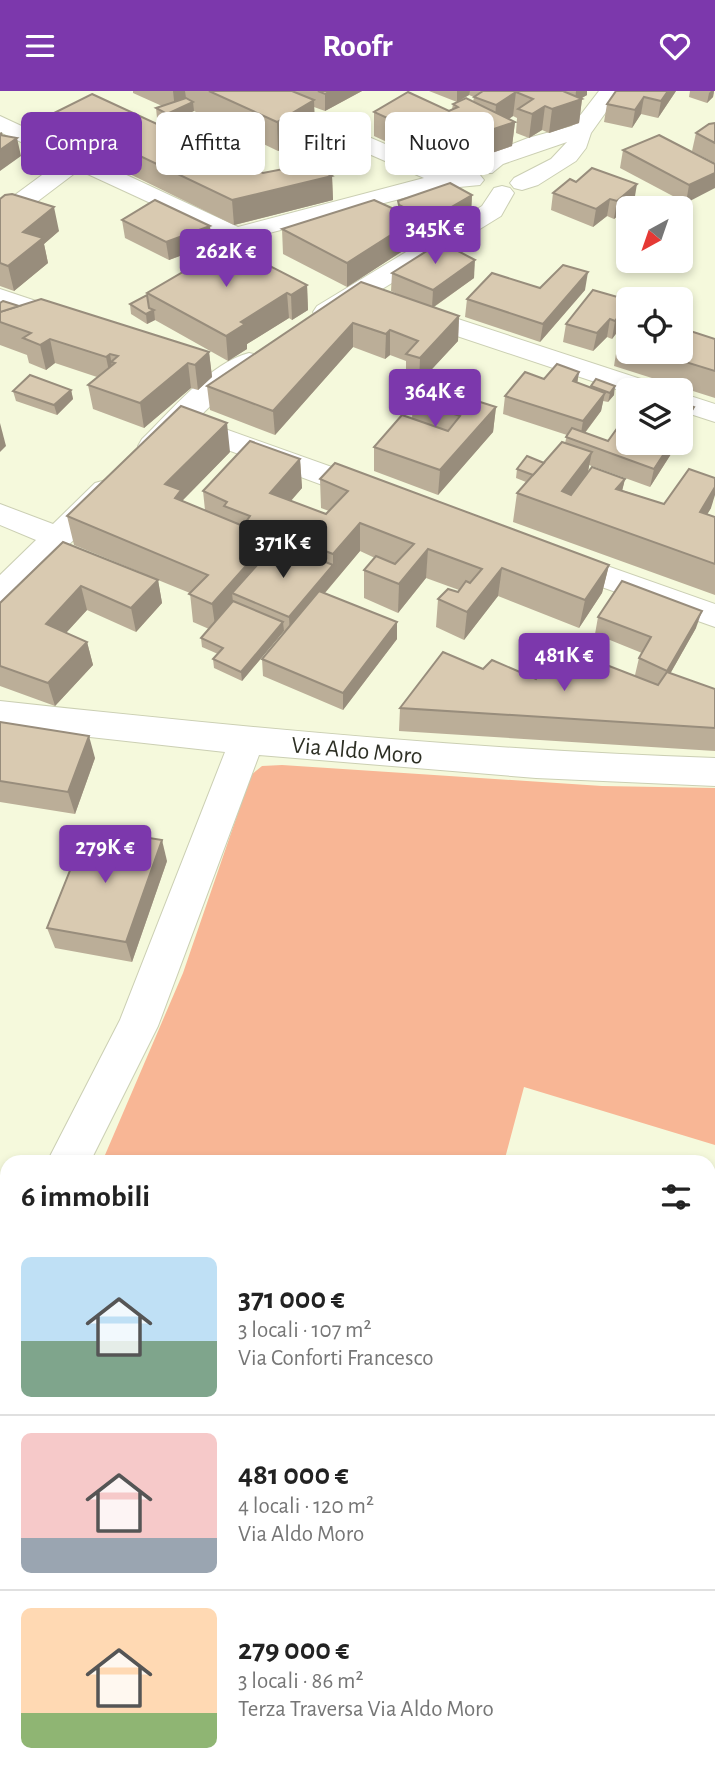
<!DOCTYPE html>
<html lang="it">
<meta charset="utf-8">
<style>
:root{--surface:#fff;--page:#f2f2f2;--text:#222;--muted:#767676;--line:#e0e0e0;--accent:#7c38ac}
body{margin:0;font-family:"Alegreya Sans",sans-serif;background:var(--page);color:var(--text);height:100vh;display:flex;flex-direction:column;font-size:26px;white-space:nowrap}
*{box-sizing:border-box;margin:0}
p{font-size:23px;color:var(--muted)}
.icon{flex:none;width:38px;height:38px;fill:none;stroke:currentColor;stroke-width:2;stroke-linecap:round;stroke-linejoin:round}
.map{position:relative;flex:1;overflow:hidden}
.details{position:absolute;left:0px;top:1064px;width:716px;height:625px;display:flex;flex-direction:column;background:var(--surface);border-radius:21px 21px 0 0;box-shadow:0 4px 10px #0003}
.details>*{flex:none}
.top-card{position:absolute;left:21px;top:21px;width:674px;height:63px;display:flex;gap:14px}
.needle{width:46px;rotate:220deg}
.tools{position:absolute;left:616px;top:105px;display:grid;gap:14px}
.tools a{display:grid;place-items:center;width:77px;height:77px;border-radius:10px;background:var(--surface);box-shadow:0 4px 10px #0003;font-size:35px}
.price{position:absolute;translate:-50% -60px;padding:0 16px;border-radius:7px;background:var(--accent);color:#fff;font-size:23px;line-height:46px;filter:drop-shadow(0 2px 4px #0008)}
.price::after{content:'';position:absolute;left:50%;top:42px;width:21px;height:16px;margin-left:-10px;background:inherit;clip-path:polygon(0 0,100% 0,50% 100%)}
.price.selected{background:#222;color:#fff}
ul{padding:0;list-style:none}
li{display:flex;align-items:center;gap:21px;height:175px;padding:0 21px}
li+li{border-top:2px solid var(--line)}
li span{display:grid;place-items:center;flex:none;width:196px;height:140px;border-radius:10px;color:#555}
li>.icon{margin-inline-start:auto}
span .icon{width:84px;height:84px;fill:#fffc;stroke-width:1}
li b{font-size:30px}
h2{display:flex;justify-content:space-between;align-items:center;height:84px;padding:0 21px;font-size:30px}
.chip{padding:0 24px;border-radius:10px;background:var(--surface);box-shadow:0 4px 10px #0003;font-size:24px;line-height:63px}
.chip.selected{background:var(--accent);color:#fff}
header{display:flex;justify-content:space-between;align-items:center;height:91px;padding:0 21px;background:var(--accent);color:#fff;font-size:32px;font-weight:600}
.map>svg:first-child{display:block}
.green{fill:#f8b695}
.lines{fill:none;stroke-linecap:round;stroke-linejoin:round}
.minor-casing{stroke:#cbcfb3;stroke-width:2}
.minor{fill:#fff;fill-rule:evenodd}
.wall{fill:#bbae98}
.shaded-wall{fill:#988d7c}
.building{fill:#d9cab1;stroke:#988d7c;stroke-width:2}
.labels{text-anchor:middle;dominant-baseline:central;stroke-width:5;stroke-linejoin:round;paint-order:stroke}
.street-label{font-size:24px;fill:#2d2f24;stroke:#fff}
</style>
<header><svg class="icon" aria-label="menu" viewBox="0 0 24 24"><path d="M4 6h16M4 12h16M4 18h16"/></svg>Roofr<svg class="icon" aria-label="heart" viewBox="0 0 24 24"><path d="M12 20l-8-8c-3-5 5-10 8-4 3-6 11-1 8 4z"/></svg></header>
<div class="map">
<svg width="715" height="1688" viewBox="0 0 715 1688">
<rect width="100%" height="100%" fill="#f5f9dc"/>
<g class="green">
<polygon points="282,674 602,695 715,697 715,1054 524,996 504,1071 102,1071 183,882 251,684 262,675"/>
<polygon points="7,1288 7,1682 369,1682 367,1688 0,1688 0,1303"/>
</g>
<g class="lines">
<g class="minor-casing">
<g id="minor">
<polygon points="233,0 263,0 454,83 480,84 484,89 480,94 438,98 235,151 79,79 9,132 0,134 0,115 61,70 0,41 0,25 238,136 424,87 236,5"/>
<polygon points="599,0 621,0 591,42 586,57 576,70 538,94 522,99 514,97 510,92 514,87 551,68 567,51 503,73 492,82 476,82 472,77 487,63 528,47 572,35"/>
<polygon points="502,95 510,97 514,102 501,125 335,227 326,229 317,227 313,221 317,215 482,115 494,97"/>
<polygon points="0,198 81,225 85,231 81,237 72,239 0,215"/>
<polygon points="409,212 656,293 660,299 628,299 628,302 400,226 396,220 400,214"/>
<path d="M249 262 259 264 263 270 259 276 236 290 197 328 385 395 389 402 385 409 374 412 363 409 182 342C169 355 161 367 142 362L138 355 142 348C170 321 211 271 249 262Z"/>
<polygon points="681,302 715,313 715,331 681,320"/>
<polygon points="106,389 117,392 121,399 117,406 11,511 0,514 0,484 36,449 0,434 0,413 53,433 95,392"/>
<polygon points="556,457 715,513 715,536 545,476 540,468 545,460"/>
<path d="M0 610C238 636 476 659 715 667V695L536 687 259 664 158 935 90 1071H47L120 929 225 661 0 636Z"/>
<polygon points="7,1165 7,1222 0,1225 0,1168"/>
</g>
</g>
<use href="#minor" class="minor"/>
</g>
<g class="wall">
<polygon points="133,0 362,0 325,20 314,16 315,38 278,60 194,20 168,32 157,27 156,17 162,15 133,2"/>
<polygon points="429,0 587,0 587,4 581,7 582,8 579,32 549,42 542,39 529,47 516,42 517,27 513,25 509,28 515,31 512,55 445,78 374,45 374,21 449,20 452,18 453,13 473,11 474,6 469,4 457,11"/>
<polygon points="676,0 658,27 641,23 632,37 604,31 607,13"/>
<polygon points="690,0 714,0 713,6 707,12 689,6"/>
<polygon points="52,23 199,53 240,65 233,69 263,82 332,85 333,109 234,134 56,47"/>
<polygon points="715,32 715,72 692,60 696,42"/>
<polygon points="623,59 715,73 686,112 620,77"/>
<polygon points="570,88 634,111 614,128 607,125 593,136 551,119 553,102"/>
<polygon points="472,104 471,122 428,147 415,140 415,152 347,196 283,163 282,138 398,119 398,110"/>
<polygon points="0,108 59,140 44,153 48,172 14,200 0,195"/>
<polygon points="122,129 212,153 169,169 125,147"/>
<polygon points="392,182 474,187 434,216 459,225 458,250 419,292 406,287 406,270 390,264 385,268 353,256 275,344 210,319 207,295 404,206 391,200"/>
<polygon points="307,194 308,219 292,229 289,227 247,253 247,258 228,270 155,229 147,233 131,223 130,213 147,204 147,202"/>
<polygon points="540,197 585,199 540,251 465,226 467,208"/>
<polygon points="593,199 627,228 612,248 607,246 593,260 563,251 566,233"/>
<polygon points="0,212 19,215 209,261 212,286 198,299 191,297 144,337 93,318 88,294 97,286 55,272 46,279 29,272 27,264 0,254"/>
<polygon points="628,237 628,261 681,261 715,248 715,307 614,275 618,250"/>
<polygon points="579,281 577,292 590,297 596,288 614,304 608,311 603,310 601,320 585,342 608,350 628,352 678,352 650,396 589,374 588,381 625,388 622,399 664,413 711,417 707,423 715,426 715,504 513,431 517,402 526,391 516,387 517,378 544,372 565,352 567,344 503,323 505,305 544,288"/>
<polygon points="71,299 73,308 57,324 16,310 13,300"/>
<polygon points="413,309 496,316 493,341 438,404 374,380 374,356 412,328"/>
<polygon points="230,361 183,409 183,410 205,419 203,400 300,368 302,397 291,410 326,423 329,420 321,417 320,388 609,474 602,502 579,537 498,505 464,549 436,536 438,508 458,501 459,499 426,487 398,522 364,507 364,479 375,467 360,460 325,502 397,531 397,548 343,619 263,585 262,568 285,541 284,540 242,590 214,577 213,568 218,563 202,556 201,547 209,538 193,531 190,502 158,489 162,512 136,541 87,519 66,542 87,551 93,574 55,615 0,595 0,512 140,481 74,454 67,425"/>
<polygon points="598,526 696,537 670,583 715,598 715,660 399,640 400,617 483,578 536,588 635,584 639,567 642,562 595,543"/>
<polygon points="0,631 95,667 75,723 0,711"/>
<polygon points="167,770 132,871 55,857 47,837"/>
</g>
<g class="shaded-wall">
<polygon points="173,0 185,0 187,14 193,11 194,20 168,32 167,23 175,19"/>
<polygon points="330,0 362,0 325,20 325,3"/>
<polygon points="457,0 470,0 469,4 457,11"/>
<polygon points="576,0 587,0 587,4 577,10 582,8 579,32 549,42 552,18 575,10"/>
<polygon points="668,0 676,0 658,27 661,10"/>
<polygon points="711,0 714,0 713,6 707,12 709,2"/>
<polygon points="516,1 513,25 494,38 515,31 512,55 445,78 446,54 494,38 496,14"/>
<polygon points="644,6 641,23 632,37 635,19"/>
<polygon points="314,9 315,38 278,60 277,31"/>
<polygon points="545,15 542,39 529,47 532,23"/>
<polygon points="2,41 5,56 17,47 21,65 0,80 0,42"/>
<polygon points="239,56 240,65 227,72 226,63"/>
<polygon points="715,82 715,97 686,112 689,94"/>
<polygon points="332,85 333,109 234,134 232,109"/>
<polygon points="637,93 634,111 614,128 617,110"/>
<polygon points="472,104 471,122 428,147 429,129"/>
<polygon points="610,108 607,125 593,136 596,118"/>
<polygon points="54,116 59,140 44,153 48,172 14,200 8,175 23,141"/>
<polygon points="416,128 415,152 347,196 347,172"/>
<polygon points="210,135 212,153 169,169 166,151"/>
<polygon points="475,169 474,187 432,217 433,199"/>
<polygon points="588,181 585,199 540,251 543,233"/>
<polygon points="307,194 308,219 292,229 291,204"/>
<polygon points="287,202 289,227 247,253 247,258 228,270 226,245 241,231"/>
<polygon points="628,214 627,228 612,248 615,230"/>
<polygon points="154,219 155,229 147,233 146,223"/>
<polygon points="459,225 458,250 419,292 420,267"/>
<polygon points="610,228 607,246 593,260 597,242"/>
<polygon points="353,232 353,256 275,344 273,320"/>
<polygon points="390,239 390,264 385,268 386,243"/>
<polygon points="50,248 55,272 46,279 40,254"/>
<polygon points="209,261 212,286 198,299 195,274"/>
<polygon points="110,263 114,288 111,290 106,266"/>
<polygon points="188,272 191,297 144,337 140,312"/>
<polygon points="579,281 576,299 573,290"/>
<polygon points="615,295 614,304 608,311 610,302"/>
<polygon points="71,299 73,308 57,324 54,314"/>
<polygon points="605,302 601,320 580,348 583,330"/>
<polygon points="496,316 493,341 438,404 440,379"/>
<polygon points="694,316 689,334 681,347 681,336"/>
<polygon points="0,332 6,355 0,361"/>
<polygon points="227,332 230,361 183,409 185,428 165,393"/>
<polygon points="671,352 678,352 650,396 654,378"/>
<polygon points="592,361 586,390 564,419 562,400"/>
<polygon points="300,368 302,397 272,431 270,402"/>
<polygon points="625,388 618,417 616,398"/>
<polygon points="715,396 715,404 711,417 692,449 700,421"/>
<polygon points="360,432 360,460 290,543 289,526 333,474 333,463"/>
<polygon points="276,441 278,470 232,502 234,520 216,541 212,513"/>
<polygon points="428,458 426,487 398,522 399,493"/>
<polygon points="609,474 602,502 579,537 585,509"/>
<polygon points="502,477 498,505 464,549 467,521"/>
<polygon points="158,489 162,512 136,541 131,517"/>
<polygon points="81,495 87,519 53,556 46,533"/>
<polygon points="702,520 696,537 662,597 667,580"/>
<polygon points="283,531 284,540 242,590 241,581"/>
<polygon points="397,531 397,548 343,619 343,602"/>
<polygon points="87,551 93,574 55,615 48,592"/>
<polygon points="89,645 95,667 75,723 68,701"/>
<polygon points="162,749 167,770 132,871 126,851"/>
</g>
<g class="building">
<polygon points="209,0 292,0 314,9 277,31"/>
<polygon points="318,0 330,0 325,3"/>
<polygon points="483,0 563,0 582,8 552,18 545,15 532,23 518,18 533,8 516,1 496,14 474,6"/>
<polygon points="616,0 668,0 661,10 644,6 635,19 607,13"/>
<polygon points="408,1 449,20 458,16 453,13 466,7 515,31 446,54 374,21"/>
<polygon points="92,3 263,82 309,73 332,85 232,109 52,23"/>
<polygon points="186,7 193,11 167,23 156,17"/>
<polygon points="715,32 715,52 696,42 709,33"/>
<polygon points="0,44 17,47 0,59"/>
<polygon points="214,44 239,56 226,63 215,57 212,59 199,53"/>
<polygon points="659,44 715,73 715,82 689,94 623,59"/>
<polygon points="592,77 637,93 617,110 610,108 596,118 553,102 570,88 576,91"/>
<polygon points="450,92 472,104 429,129 399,114 398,110"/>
<polygon points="12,103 54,116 23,141 43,147 8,175 0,172 0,108 5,104"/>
<polygon points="155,109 210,135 166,151 122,129"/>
<polygon points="374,109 416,128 347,172 282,138"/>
<polygon points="441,151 475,169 433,199 392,182"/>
<polygon points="229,154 307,194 291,204 287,202 241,231 245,233 226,245 147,202"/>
<polygon points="563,174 588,181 543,233 467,208 492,182 540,197"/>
<polygon points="361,191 459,225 420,267 406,263 418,250 390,239 386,243 353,232 273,320 207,295"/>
<polygon points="593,199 628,209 628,214 615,230 610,228 597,242 566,233"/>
<polygon points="147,204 149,217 154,219 146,223 130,213"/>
<polygon points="41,208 209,261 195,274 188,272 140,312 88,294 115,272 111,271 118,265 110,263 106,266 50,248 40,254 23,247 31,242 0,231 0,221"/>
<polygon points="3,210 19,215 0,221 0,212"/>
<polygon points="628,237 628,253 618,250"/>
<polygon points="681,237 715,248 715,280 653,261 681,261"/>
<polygon points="557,273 579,281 573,290 605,302 583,330 505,305 525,281 544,288"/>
<polygon points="30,284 71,299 54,314 13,300"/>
<polygon points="596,288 615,295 610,302 591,295"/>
<polygon points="427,294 496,316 440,379 374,356 402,324 448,340 460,325 413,309"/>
<polygon points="681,312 694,316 681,336"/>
<polygon points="181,315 227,332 165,393 181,399 175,407 243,435 250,425 224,415 227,411 203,400 250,350 300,368 270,402 326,423 348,400 320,388 335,372 609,474 585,509 502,477 467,521 438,508 448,498 458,501 466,490 470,492 482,478 428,458 399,493 364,479 376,465 395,473 414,453 360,432 333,463 276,441 212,513 189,503 208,484 67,425"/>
<polygon points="628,322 628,352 671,352 654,378 566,346 572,337 608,350"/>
<polygon points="562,351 592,361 562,400 571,404 592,376 625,388 616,398 664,413 689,378 715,387 715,396 700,421 715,426 715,473 517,402"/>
<polygon points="527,365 544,372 533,384 517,378"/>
<polygon points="63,451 158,489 131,517 81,495 46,533 87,551 48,592 0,575 0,512"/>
<polygon points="277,452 333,474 289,526 232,502"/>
<polygon points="622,490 702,520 667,580 639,567 651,546 598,526"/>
<polygon points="319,500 397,531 343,602 262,568"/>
<polygon points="233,510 283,531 241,581 213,568 223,557 201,547"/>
<polygon points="560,556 658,594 667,581 715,598 715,637 400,617 443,561 483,578 492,569 536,588"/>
<polygon points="0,631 89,645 68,701 0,690"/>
<polygon points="87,737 162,749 126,851 47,837"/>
</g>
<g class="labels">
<g class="street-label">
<text transform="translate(357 660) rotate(5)">Via Aldo Moro</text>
</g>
</g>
</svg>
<div class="tools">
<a><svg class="needle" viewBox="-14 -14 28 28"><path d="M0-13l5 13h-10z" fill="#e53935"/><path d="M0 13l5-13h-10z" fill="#767676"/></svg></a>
<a><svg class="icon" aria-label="locate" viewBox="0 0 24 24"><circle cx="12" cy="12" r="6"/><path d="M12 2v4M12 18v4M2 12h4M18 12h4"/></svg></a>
<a><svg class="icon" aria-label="layers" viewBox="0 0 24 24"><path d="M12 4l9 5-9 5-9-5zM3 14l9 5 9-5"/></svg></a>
</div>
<b class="price" style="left:435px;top:175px">345K €</b>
<b class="price" style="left:226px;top:198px">262K €</b>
<b class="price" style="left:435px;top:338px">364K €</b>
<b class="price selected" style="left:283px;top:489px">371K €</b>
<b class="price" style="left:564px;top:602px">481K €</b>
<b class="price" style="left:105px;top:794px">279K €</b>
<div class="top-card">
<a class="chip selected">Compra</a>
<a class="chip">Affitta</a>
<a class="chip">Filtri</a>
<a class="chip">Nuovo</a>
</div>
<section class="details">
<h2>6 immobili<svg class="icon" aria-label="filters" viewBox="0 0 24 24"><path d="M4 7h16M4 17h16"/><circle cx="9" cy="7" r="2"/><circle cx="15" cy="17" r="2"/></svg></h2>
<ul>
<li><span style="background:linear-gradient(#bfe0f5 60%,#7fa58c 0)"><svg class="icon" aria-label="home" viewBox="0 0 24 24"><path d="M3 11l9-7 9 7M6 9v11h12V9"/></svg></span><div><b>371 000 €</b><p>3 locali · 107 m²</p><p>Via Conforti Francesco</p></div></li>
<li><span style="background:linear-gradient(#f6c9c9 75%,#9aa5b1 0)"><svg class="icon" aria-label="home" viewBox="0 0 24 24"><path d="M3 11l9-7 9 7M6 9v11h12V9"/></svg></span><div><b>481 000 €</b><p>4 locali · 120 m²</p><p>Via Aldo Moro</p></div></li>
<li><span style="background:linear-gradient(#ffd9b3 75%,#8fb573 0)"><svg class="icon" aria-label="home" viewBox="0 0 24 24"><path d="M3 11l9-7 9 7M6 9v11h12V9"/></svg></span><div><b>279 000 €</b><p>3 locali · 86 m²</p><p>Terza Traversa Via Aldo Moro</p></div></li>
</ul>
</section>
</div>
